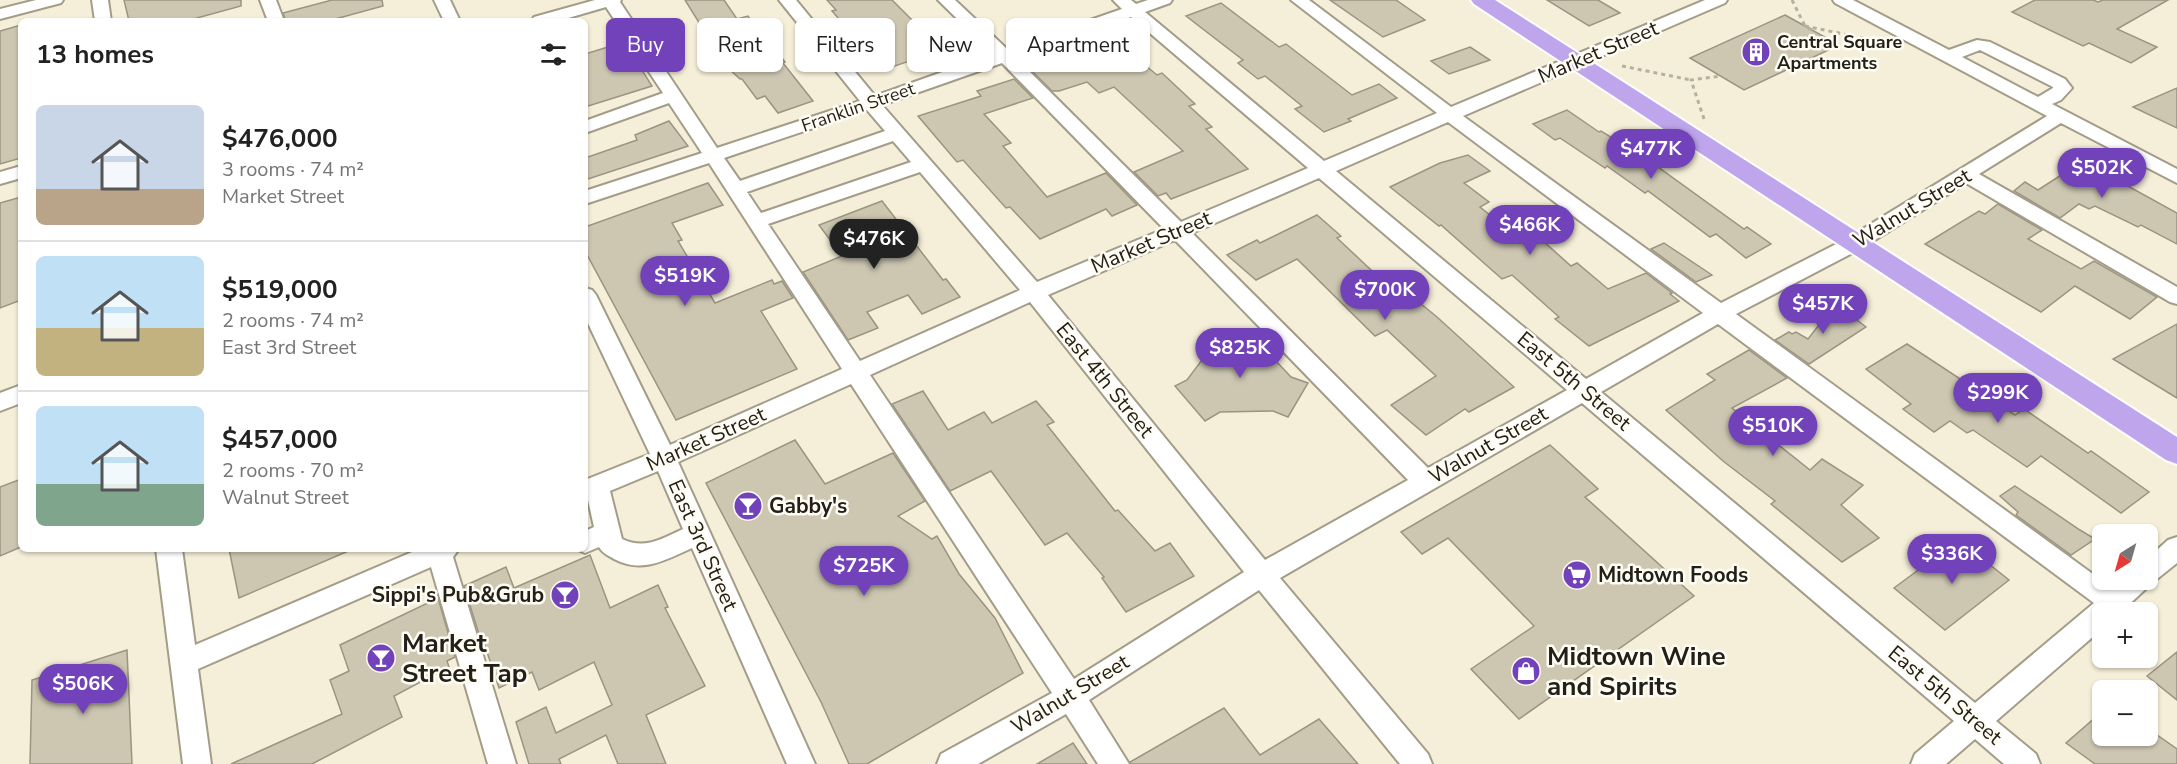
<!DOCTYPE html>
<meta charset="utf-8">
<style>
:root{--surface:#fff;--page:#f6f6f6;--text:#222;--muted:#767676;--line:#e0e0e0;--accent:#7142ba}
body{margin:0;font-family:"Nunito Sans",sans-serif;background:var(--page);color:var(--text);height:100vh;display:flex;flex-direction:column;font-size:22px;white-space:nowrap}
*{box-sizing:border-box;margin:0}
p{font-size:20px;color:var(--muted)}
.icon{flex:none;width:33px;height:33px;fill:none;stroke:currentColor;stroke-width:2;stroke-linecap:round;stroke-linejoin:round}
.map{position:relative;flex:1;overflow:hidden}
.drawer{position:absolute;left:18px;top:18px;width:570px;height:534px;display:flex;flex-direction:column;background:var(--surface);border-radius:9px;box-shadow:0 2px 4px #0004}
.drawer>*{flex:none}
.top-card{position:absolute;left:606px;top:18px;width:570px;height:54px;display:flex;gap:12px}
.needle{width:39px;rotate:217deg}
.tools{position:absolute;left:2092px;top:524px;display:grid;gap:12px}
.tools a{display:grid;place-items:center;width:66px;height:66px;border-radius:9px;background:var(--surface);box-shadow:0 2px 4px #0004;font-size:30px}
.price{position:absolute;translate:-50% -51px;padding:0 14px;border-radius:21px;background:var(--accent);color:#fff;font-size:20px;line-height:39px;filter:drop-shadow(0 2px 3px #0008)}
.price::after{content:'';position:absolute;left:50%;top:36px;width:18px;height:14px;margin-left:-9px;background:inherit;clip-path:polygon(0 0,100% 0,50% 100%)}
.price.on{background:#222;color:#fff}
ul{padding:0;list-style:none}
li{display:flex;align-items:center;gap:18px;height:150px;padding:0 18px}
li+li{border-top:2px solid var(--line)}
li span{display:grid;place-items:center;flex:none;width:168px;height:120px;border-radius:9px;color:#555}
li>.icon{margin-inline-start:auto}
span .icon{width:72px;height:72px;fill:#fffc;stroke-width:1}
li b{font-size:26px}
h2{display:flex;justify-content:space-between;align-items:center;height:72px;padding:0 18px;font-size:26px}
.chip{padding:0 21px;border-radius:9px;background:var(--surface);box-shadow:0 2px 4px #0004;font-size:21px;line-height:54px}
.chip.on{background:var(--accent);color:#fff}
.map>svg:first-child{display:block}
.building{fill:#cdc7b2;stroke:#9a9480;stroke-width:1.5}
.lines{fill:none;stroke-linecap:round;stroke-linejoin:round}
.minor-casing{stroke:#a29c88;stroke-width:4}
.major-casing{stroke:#fff;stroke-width:4}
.path{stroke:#b5b19f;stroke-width:3;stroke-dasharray:4 4;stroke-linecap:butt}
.minor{fill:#fff;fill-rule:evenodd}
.major{fill:#bfa6ec;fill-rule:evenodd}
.labels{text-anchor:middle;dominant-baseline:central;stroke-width:5;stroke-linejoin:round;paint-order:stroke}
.far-poi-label{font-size:18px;font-weight:bold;fill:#222018;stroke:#fefcf3;text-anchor:start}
.far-street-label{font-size:18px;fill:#222018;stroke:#fefcf3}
.street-label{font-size:21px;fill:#222018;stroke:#fefcf3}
.poi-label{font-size:21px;font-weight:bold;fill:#222018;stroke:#fefcf3;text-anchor:start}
.near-poi-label{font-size:26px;font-weight:bold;fill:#222018;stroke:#fefcf3;text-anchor:start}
</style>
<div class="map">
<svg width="2177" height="764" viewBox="0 0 2177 764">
<rect width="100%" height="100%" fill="#f5efd9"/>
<g class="building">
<polygon points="124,0 241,0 241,6 186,21 129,21"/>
<polygon points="332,0 382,0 383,6 328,21 286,21 283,13"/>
<polygon points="685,0 724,0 737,19 748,16 757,30 760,28 785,62 783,63 813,101 778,113 765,96 757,99 742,79 740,79 726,66"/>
<polygon points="827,0 892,0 924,32 957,22 976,43 951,51 948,48 883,70 832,11 836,10"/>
<polygon points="1330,0 1396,0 1425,20 1383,37"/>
<polygon points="1547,0 1598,0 1620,13 1589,26"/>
<polygon points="2035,0 2093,0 2098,2 2103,0 2168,0 2117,29 2157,47 2131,63 2089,43 2083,46 2012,12"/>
<polygon points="1221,3 1279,47 1286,44 1352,95 1379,84 1397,98 1348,119 1351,121 1324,132 1295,109 1302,106 1265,76 1258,79 1238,63 1243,60 1186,16"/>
<polygon points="1785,15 1839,45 1744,90 1690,58"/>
<polygon points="21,25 21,158 0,164 0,31"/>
<polygon points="1117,42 1157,75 1162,73 1195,104 1189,106 1212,127 1206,129 1248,169 1171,199 1166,193 1158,196 1134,172 1183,151 1114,87 1099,93 1087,82 1059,91 1052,91 1033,72"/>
<polygon points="618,44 634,68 640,67 652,86 585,107 585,54"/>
<polygon points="1470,47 1490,60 1449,74 1431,61"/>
<polygon points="1014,79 1033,98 984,114 1011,143 1003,146 1047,197 1106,173 1137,205 1112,216 1106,209 1040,239 1010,207 1006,208 963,160 957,162 918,116 981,96 977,91"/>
<polygon points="2177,88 2177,128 2133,107"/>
<polygon points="1567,110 1599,132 1601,131 1644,157 1744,229 1747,227 1771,244 1746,258 1716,234 1710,237 1648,191 1645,193 1607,166 1605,168 1560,138 1555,140 1533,124"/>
<polygon points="669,121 688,146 585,180 585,158 637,140 635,135"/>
<polygon points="1468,155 1490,171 1464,183 1489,202 1480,207 1520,239 1534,233 1571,266 1577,263 1608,289 1646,273 1672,293 1670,294 1679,301 1589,346 1555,319 1559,317 1512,275 1502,279 1441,225 1439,226 1390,187 1440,163"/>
<polygon points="2086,159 2128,183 2126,185 2177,213 2177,244 2141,225 2138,227 2095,206 2089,209 2079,204 2060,218 2014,191 2025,182 2038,190"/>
<polygon points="708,183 723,205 672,223 682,240 678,241 715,303 772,280 774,284 782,281 793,298 761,311 797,369 676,420 585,251 585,227"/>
<polygon points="21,197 21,300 0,308 0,203"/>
<polygon points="882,201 943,280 946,279 960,297 922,314 908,295 867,312 878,328 848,340 803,272 842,256 819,225"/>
<polygon points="1998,204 2042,230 2028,239 2081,269 2094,261 2157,297 2130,319 2075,286 2041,312 1925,244 1979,211 1985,214"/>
<polygon points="1317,215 1341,236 1337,238 1385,283 1392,280 1437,317 1514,387 1469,412 1465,409 1426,435 1391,405 1436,376 1387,330 1375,336 1297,259 1256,280 1227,255 1257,240 1260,243"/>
<polygon points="1664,243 1712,275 1696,282 1651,249"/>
<polygon points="1837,305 1866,327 1809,364 1775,340 1789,332 1792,334 1796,332 1808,339 1822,321 1818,317"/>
<polygon points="2177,324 2177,398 2113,359"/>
<polygon points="1210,332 1258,332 1260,344 1291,377 1308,383 1288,417 1273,411 1220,412 1205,421 1175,386 1187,380 1211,348"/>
<polygon points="1907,344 2015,415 2024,409 2088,453 2091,451 2149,492 2121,513 2041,456 2027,467 1973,430 1967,433 1950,421 1934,432 1903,409 1911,404 1866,369"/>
<polygon points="1749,350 1787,378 1732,408 1810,470 1822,459 1863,485 1841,505 1879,538 1842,562 1771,504 1775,501 1723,461 1666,410 1715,380 1707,374"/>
<polygon points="923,391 948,430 984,412 992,423 1036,401 1054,422 1047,425 1115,511 1118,510 1155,551 1170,543 1194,576 1126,612 1102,578 1104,577 1067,533 1045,545 991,471 950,491 892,404"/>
<polygon points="795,440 825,484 893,453 925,501 898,516 932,539 937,536 959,574 995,618 1023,673 867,764 849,764 821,702 706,483"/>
<polygon points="1550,445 1598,489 1585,497 1694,596 1519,719 1471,669 1534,626 1448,538 1422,554 1401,532"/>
<polygon points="21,479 21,547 0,556 0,487"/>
<polygon points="2015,486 2080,530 2095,539 2071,555 2016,515 2018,512 2000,496"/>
<polygon points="1959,540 2009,580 1945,630 1894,588"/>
<polygon points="229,549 353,549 239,598"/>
<polygon points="590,555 610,608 658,585 668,607 665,608 705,686 646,715 666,764 618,764 606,735 559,759 561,764 529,764 516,722 546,707 556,733 612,705 604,686 594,662 539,690 532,672 499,688 484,643 482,644 464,586 506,567 514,588"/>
<polygon points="438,598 455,657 447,661 449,667 394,696 402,717 312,764 231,764 342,714 330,680 349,671 340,645"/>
<polygon points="127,650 132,764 30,764 32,680"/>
<polygon points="2177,652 2177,700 2147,676"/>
<polygon points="1224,708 1260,755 1319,719 1358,764 1131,764 1130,762"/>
<polygon points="2103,711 2103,735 2157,735 2177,749 2177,764 2095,764 2066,743"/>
<polygon points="1073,743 1087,764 1037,764"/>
</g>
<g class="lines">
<g class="minor-casing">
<g id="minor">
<polygon points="36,0 63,0 61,3 0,19 0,9"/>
<polygon points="92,0 108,0 111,21 95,21"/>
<polygon points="260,0 276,0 284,21 268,21"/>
<polygon points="434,0 450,0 460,21 444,21"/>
<path d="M595 0H621L620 2 717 148 860 101 779 0H796L875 96 993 54 938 0H955L1007 49 1122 9 1113 0H1131L1136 4 1148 0H1172L1170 3 1145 12 1324 161 1437 113 1291 0H1309L1451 107 1705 0H1727L1725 3 1463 116 1721 303 1848 238 2047 116 1835 3 1833 0H1853L1949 50 1977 40 1990 42 2065 79 2072 88 2061 100 2052 104 2177 169V183L2061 123 1979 174 2177 287V304L2170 302 1966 183 1862 248 1736 314 2112 588 2123 579H2148V558L2168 540 2177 537V563L2152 583 2121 612H2103V628L1996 721 2036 754 2040 764H2004L1975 739 1946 764H1911L1915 754 1954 721 1582 403 1280 578 1428 754 1432 764H1400L1259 590 1089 700 1129 764H1098L1066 714 978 764H937L941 754 1052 693 851 384 678 462 815 764H787L692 548C665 560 643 574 614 559 608 555 603 554 599 547L585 553 576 549H585V531L594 527 588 500 585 501V480L650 454 585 317V288L592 290 596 295 670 445 842 369 709 163 585 204V191L702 153 669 103 585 133V121L663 93 606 7 558 21H532L534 17ZM1131 17 1308 168 1181 222 1016 58ZM1980 50 2053 87V88L2038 97 1962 57ZM1002 63 1164 229 1037 282 882 105ZM867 110 885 131 740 181 724 158ZM1448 122 1703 313 1586 379 1336 171ZM893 141 911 162 761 213 747 192ZM920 172 1020 290 860 361 768 224ZM1319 178 1567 390 1428 468 1192 233ZM1175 240 1408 480 1265 560 1048 295ZM1030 302 1244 572 1074 679 870 375ZM1718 324 2094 603 1975 703 1601 392ZM658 471 683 529C661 539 645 550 622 539L610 491Z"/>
<polygon points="21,166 21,178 0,184 0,172"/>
<polygon points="21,385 21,403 0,411 0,393"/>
<polygon points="156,549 182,549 195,645 419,549 459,549 453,557 516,764 488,764 431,567 198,669 211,764 183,764"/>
</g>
</g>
<g class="major-casing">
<polygon id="major" points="1471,0 1495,0 2177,437 2177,464 2166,460 1474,4"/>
</g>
<g class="path">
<polyline points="1792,0 1805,26"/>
<polyline points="1812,30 1805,26 1877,41"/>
<polyline points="1622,66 1691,80"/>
<polyline points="1704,119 1691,80 1721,76"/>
</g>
<use href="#minor" class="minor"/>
<use href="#major" class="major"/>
</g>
<defs>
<g id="building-disc" transform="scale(1.5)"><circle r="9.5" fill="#7142ba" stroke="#fefcf3"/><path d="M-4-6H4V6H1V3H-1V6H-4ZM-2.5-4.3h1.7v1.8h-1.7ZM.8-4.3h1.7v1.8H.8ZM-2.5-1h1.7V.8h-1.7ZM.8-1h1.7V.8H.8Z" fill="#fff"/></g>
<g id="bar-disc" transform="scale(1.5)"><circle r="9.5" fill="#7142ba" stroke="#fefcf3"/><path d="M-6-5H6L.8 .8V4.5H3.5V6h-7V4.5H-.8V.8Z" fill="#fff"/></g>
<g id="supermarket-disc" transform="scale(1.5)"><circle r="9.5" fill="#7142ba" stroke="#fefcf3"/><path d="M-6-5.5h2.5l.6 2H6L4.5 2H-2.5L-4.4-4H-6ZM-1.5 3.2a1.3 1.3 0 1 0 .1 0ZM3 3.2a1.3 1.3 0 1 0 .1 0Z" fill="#fff"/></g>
<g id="shop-disc" transform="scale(1.5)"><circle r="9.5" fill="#7142ba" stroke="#fefcf3"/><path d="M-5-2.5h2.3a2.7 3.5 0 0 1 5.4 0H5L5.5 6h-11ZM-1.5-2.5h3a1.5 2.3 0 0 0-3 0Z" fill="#fff"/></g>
</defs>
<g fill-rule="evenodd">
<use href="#building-disc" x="1756" y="52"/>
<use href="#bar-disc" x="748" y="506"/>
<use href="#supermarket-disc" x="1577" y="575"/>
<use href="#bar-disc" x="565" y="595"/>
<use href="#bar-disc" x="381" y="658"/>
<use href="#shop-disc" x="1526" y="671"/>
</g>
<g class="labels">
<g class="far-poi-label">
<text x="1777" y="42">Central Square<tspan x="1777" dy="21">Apartments</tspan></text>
</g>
<g class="far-street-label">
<text transform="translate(858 107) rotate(-19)">Franklin Street</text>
</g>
<g class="street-label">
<text transform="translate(1598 52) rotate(-23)">Market Street</text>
<text transform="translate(1912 208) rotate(-31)">Walnut Street</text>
<text transform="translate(1151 242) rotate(-23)">Market Street</text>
<text transform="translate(1105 380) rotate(51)">East 4th Street</text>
<text transform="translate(1574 381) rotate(40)">East 5th Street</text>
<text transform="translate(706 439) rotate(-24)">Market Street</text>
<text transform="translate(1488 445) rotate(-30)">Walnut Street</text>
<text transform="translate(703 545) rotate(66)">East 3rd Street</text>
<text transform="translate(1070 694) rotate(-31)">Walnut Street</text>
<text transform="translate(1945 695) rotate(40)">East 5th Street</text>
</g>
<g class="poi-label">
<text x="769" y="506">Gabby's</text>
<text x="1598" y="575">Midtown Foods</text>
<text x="544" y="595" text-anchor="end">Sippi's Pub&amp;Grub</text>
</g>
<g class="near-poi-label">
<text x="402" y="643">Market<tspan x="402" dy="30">Street Tap</tspan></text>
<text x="1547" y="656">Midtown Wine<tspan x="1547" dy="30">and Spirits</tspan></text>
</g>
</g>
</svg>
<div class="tools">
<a><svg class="needle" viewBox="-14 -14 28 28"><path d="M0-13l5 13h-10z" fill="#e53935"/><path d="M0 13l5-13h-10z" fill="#767676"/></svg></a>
<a>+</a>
<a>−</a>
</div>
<b class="price" style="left:1651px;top:180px">$477K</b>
<b class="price" style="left:2102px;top:199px">$502K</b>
<b class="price" style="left:1530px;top:256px">$466K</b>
<b class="price on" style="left:874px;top:270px">$476K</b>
<b class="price" style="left:685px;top:307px">$519K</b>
<b class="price" style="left:1385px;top:321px">$700K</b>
<b class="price" style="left:1823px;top:335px">$457K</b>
<b class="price" style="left:1240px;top:379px">$825K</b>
<b class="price" style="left:1998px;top:424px">$299K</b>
<b class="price" style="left:1773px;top:457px">$510K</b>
<b class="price" style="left:1952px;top:585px">$336K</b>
<b class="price" style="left:864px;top:597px">$725K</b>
<b class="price" style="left:83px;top:715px">$506K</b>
<div class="top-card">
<a class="chip on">Buy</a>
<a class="chip">Rent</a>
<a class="chip">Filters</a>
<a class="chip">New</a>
<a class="chip">Apartment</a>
</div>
<section class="drawer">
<h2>13 homes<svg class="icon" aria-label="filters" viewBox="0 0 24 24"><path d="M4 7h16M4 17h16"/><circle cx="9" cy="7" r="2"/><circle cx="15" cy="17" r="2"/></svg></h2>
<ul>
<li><span style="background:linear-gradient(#c9d6e8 70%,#b9a48a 0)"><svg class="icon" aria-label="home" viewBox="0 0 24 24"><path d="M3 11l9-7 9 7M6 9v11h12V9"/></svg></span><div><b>$476,000</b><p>3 rooms · 74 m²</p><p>Market Street</p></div></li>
<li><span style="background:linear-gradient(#bfe0f5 60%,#c2b280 0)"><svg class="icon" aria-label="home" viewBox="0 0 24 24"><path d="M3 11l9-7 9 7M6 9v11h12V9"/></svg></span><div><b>$519,000</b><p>2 rooms · 74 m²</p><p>East 3rd Street</p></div></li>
<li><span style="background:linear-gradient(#bfe0f5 65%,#7fa58c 0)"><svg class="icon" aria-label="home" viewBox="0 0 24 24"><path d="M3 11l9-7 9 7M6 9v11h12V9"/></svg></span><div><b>$457,000</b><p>2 rooms · 70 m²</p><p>Walnut Street</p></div></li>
</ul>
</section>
</div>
